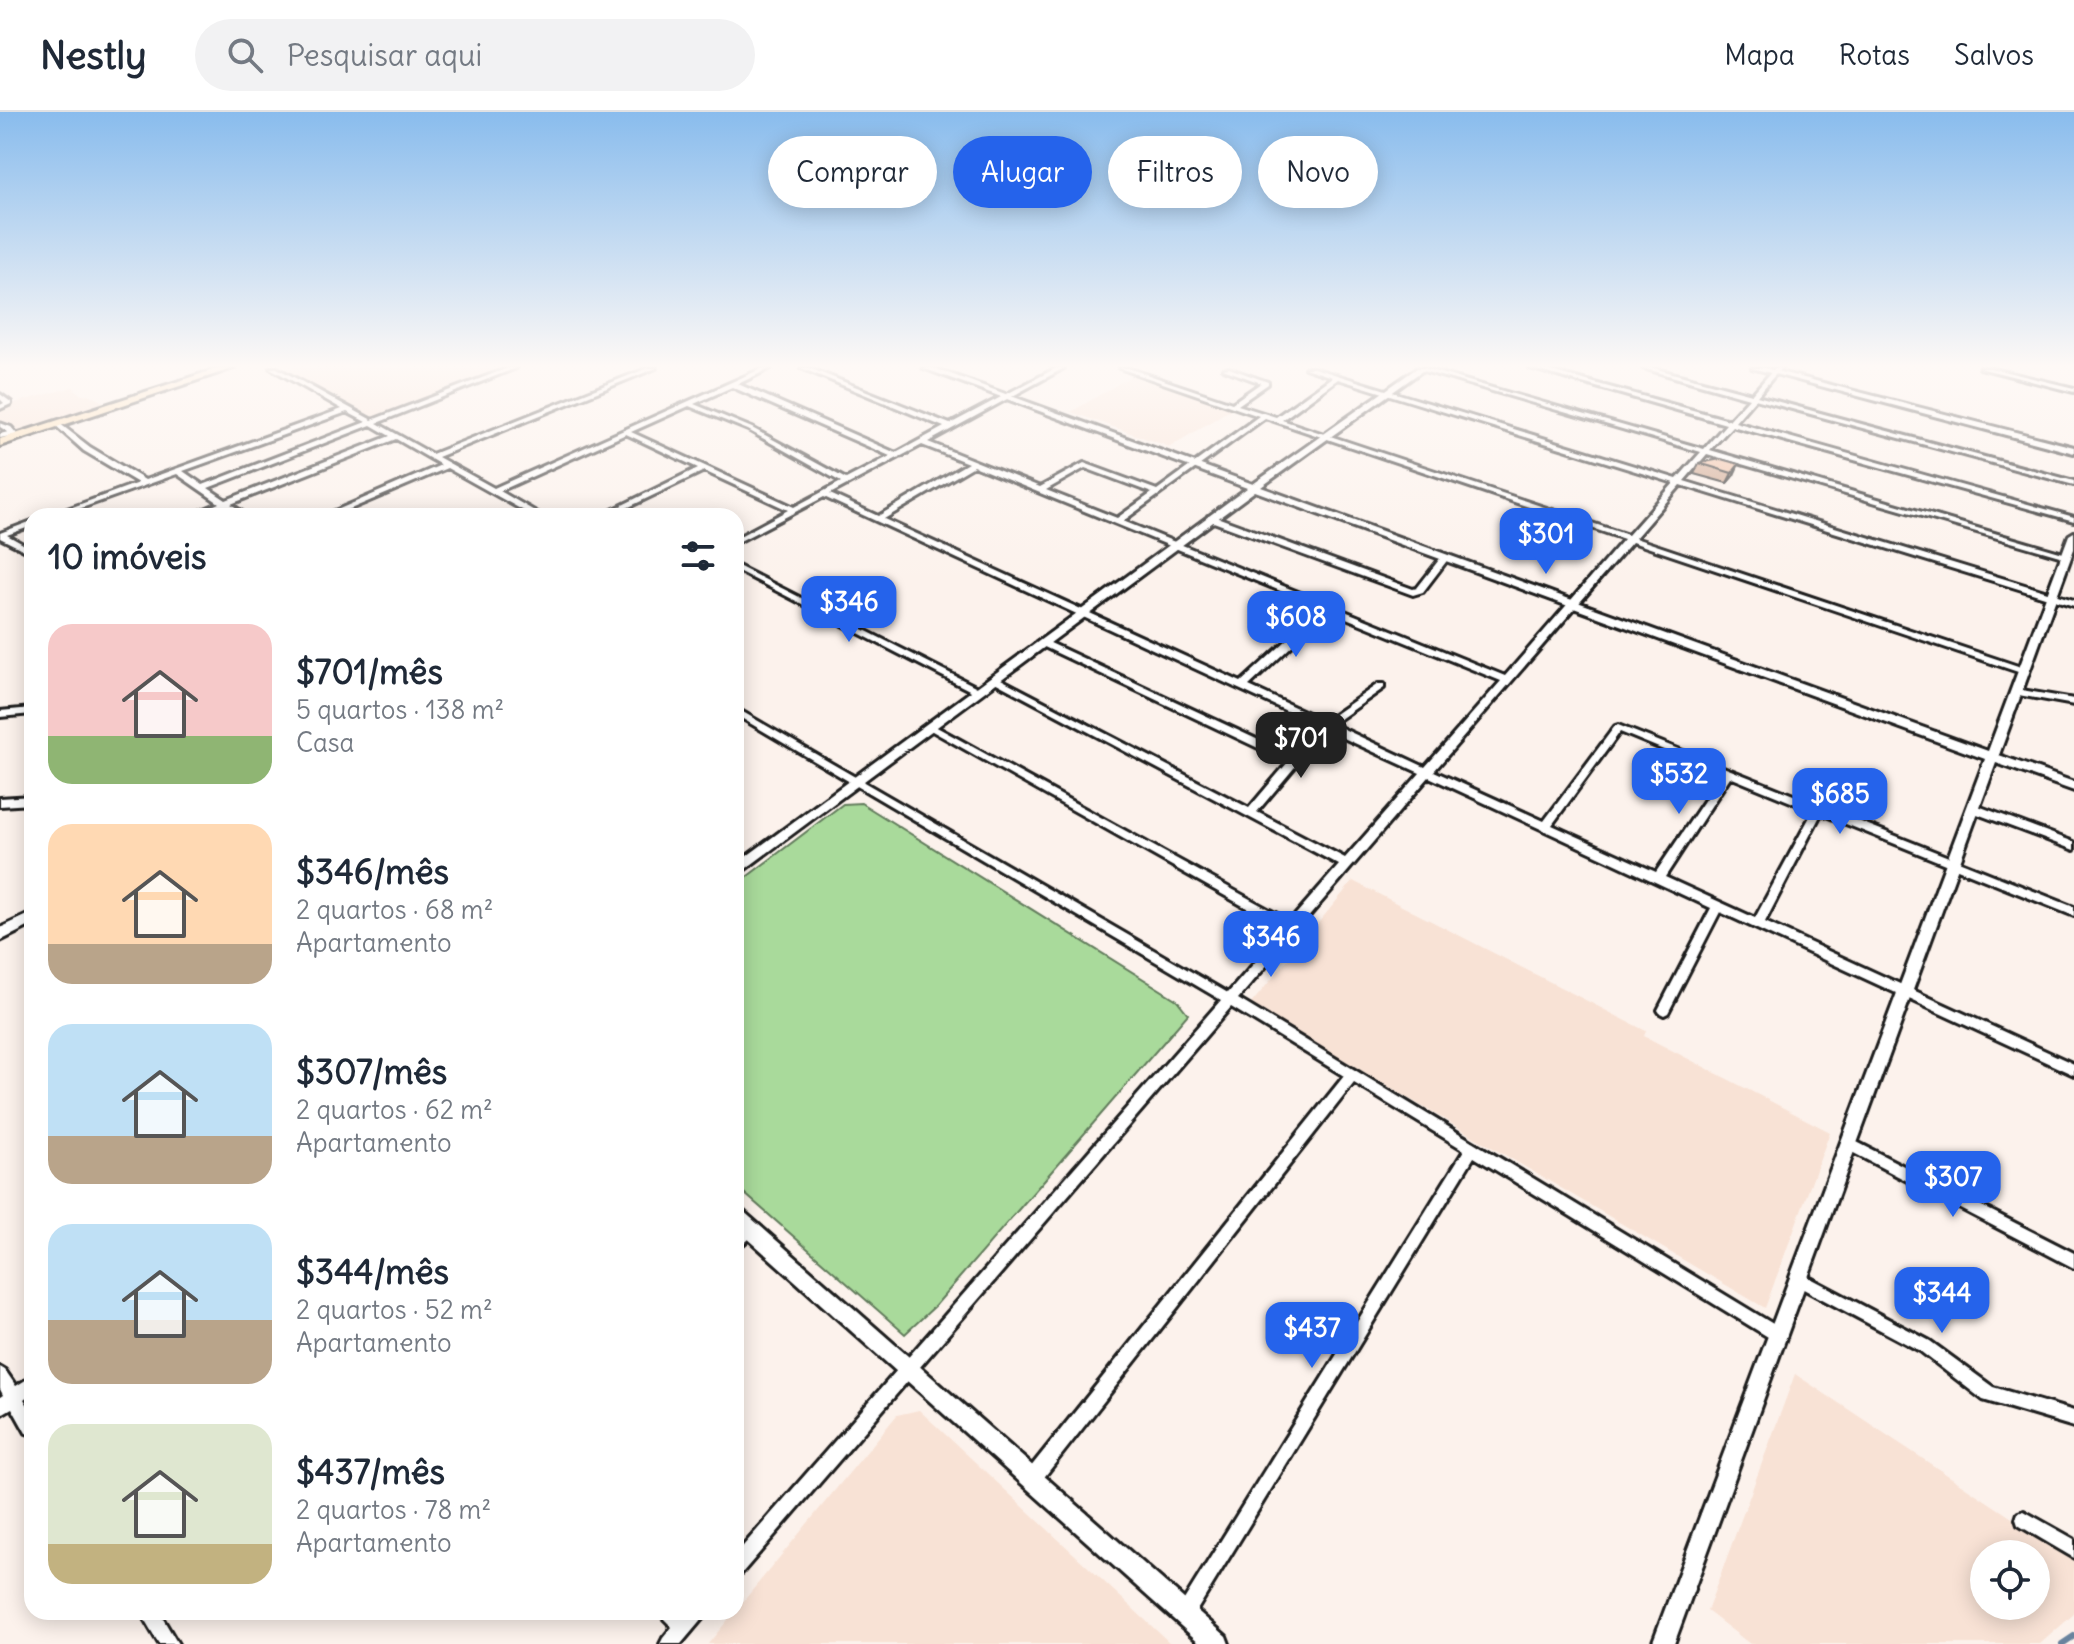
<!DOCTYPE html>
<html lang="pt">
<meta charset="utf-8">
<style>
:root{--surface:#fff;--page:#f2f2f3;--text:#1f2937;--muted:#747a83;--line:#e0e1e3;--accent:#2563eb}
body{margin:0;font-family:Delius,sans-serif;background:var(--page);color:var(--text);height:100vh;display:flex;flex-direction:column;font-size:30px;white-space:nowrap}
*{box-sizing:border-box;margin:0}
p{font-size:26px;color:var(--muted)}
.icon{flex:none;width:44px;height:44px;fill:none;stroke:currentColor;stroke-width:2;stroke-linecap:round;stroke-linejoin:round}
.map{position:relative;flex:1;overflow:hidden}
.drawer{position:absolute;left:24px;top:396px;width:720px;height:1112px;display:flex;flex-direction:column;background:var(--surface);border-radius:24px;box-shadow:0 4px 20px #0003}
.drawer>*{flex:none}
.top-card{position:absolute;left:768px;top:24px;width:760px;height:72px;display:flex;gap:16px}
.tools{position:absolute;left:1970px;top:1428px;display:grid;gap:16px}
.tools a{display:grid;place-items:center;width:80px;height:80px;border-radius:50%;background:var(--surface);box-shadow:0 4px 20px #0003;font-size:40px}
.price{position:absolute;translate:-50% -68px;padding:0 18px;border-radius:16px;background:var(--accent);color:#fff;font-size:26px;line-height:52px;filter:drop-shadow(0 2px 4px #0008)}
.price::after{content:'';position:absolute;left:50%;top:48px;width:24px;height:18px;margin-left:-12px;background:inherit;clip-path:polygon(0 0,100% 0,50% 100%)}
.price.on{background:#222;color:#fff}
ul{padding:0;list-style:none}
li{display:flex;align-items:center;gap:24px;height:200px;padding:0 24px}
li span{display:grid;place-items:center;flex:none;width:224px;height:160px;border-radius:24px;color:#555}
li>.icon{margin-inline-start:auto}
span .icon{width:96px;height:96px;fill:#fffc;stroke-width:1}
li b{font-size:34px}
h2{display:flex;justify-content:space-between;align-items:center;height:96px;padding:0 24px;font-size:34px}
.chip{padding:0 28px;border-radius:36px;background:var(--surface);box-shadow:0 4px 20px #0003;font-size:28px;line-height:72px}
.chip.on{background:var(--accent);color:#fff}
header{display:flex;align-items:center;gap:48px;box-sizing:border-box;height:112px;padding:0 40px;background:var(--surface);border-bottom:2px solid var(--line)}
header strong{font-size:38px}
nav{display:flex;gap:44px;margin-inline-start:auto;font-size:28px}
.search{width:560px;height:72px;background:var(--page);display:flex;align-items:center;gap:20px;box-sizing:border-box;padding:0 28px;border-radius:44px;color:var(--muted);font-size:30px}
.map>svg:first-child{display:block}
.built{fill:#f8e2d5;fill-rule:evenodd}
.green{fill:#a9da9b;stroke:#627b5c;stroke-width:2}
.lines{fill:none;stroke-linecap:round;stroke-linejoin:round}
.stream{stroke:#69839e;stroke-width:6}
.minor-casing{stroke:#1c1c1c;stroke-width:6}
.tertiary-casing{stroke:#1c1c1c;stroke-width:6}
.trunk-casing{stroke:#1c1c1c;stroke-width:6}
.minor{fill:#fff;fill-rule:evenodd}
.tertiary{fill:#fff;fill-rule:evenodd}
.trunk{fill:#fddcac;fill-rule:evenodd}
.wall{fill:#cda289;stroke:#1c1c1c;stroke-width:2}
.shaded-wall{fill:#a7846f;stroke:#1c1c1c;stroke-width:2}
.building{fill:#eebc9f;stroke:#1c1c1c;stroke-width:2}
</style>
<header>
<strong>Nestly</strong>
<div class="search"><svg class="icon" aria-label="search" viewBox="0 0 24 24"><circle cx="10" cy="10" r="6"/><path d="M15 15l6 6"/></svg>Pesquisar aqui</div>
<nav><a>Mapa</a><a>Rotas</a><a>Salvos</a></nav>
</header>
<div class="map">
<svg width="2074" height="1532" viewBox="0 0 2074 1532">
<rect width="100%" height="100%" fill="#fcf2ec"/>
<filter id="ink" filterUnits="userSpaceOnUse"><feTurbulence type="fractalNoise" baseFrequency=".0125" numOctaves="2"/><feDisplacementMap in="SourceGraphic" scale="16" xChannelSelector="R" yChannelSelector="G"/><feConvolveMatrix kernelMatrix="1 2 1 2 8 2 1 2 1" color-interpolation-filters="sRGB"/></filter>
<g filter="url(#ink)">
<g class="built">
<polygon points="281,256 504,256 372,306"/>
<polygon points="1133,263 1231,297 1170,335 1071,300"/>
<polygon points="73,275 81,283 88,282 109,293 0,329 0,295"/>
<polygon points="1353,769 1646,919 1644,924 1830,1020 1765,1196 1250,893"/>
<path d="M1795 1262 2074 1447V1502L2040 1532H1750L1707 1499ZM1984 1442H2036V1494H1984Z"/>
<polygon points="919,1298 1171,1532 708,1532 897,1303"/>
</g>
<polygon class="green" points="861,691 1177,888 1188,902 935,1194 905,1222 736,1074 736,773 843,692"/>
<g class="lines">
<polyline class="stream" points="2062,1532 2074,1524"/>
<g class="minor-casing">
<g id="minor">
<path d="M270 256H277L372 308 508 256H516L377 311 432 342 648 256H656L438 345 494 376 763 256H771L738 272 896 341 944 315 801 256H809L950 312 1056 256H1064L928 330 1040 375 1084 351 1157 378 1259 304 1119 256H1128L1232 291 1261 271 1223 257 1229 256 1268 270V272L1238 293 1276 305 1332 265 1305 256H1314L1677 367 1701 340 1417 257 1423 256 1704 337 1726 312 1530 256H1540L1729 308 1749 286 1643 256H1653L1752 282 1775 256H1781L1757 284 2074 369V373L1755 287 1735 310 2074 405V409L1732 314 1710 338 2070 443 2066 445H2063L1707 342 1684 369 2074 488V494L1681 373 1635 426 2027 557V561H2021L1632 430 1434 659 1544 709 1615 614 1618 613 2074 795V804L1821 702 1765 810 2074 952V963L1720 800 1668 901 1664 903 1660 901 1658 898 1711 796 1429 665 1238 887 1783 1218 1786 1223 1783 1228 1778 1231 1773 1228 1474 1045 1191 1508 1185 1511 1179 1508 1176 1502 1179 1496 1464 1038 1354 971 1038 1373 1032 1375 1026 1373 1024 1367 1026 1361 1344 964 1231 895 742 1461 736 1464V1442L1221 888 736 603V596L1228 881 1284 817 925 615 927 613H933L1290 809 1339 753 989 567 994 564 997 565 1249 696 1288 650 1040 533V529H1046L1293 644 1319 614 824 385 736 431V426L788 398 704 359 610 404H600L698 356 626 322 500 379 543 404H533L447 356 334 404H323L441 353 396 327 231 392 248 404H239L224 394 199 404H188L219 391 177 362 59 404H48L138 371 84 339 55 313V311H59L90 335 145 368 342 297ZM1338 267 1674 371 1628 423 1282 308ZM732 275 890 344 846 367 752 316 694 292ZM689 294 748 318 841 370 794 395 631 320ZM347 300 366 310 203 373 183 359ZM1265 306 1624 427 1505 564 1123 409ZM371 313 390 324 226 388 208 376ZM922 333 968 351 878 404 830 382ZM974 354 1322 496 1241 570 884 407ZM1085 356 1152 381 1117 406 1046 378ZM1329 499 1501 569 1425 655 1333 612 1384 576V572H1378L1325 609 1249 574ZM1326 618 1420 661 1345 746 1257 700ZM1620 620 1722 662 1656 760 1552 713ZM1730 665 1813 699 1755 806 1665 765Z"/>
<polygon points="1980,256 1990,256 2074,276 2074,280"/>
<polygon points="0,282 11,290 11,292 0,297 0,293 4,291 0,287"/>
<polygon points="0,311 11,315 17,322 15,323 0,326 0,322 8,320 0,315"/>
<polygon points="1208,404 1214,404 1413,477 1417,476 1442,444 1445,444 1449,446 1423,480 1413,483 1208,408"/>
<polygon points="32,409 32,414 7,423 32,437 32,442 0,426 0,421"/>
<polygon points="736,453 981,577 983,579 981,581 975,581 736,458"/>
<polygon points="2016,577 2074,587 2074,593 2013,582 2013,578"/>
<polygon points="32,596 32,602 0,605 0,599"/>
<polygon points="32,684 32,692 0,694 0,686"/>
<polygon points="1973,692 2074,730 2074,738 1969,699 1968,696"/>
<polygon points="1849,1026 2074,1141 2074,1156 1844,1036 1842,1032 1844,1028"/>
<path d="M750 1109 755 1111 757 1116C753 1124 744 1133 736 1136V1120L745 1111Z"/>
<polygon points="1799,1160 1930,1229 1993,1275 2074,1299 2074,1315 1983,1288 1920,1239 1794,1172 1792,1167 1794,1162"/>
<polygon points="0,1255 5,1258 16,1274 32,1264 32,1281 24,1287 32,1300 32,1323 26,1321 12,1296 0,1303 0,1285 3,1283 0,1277"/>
<polygon points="2024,1399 2074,1427 2074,1446 2018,1413 2016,1407 2018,1401"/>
<polygon points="140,1500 159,1500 178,1532 159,1532"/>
<polygon points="660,1500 681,1500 684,1502 685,1500 706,1500 703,1506 681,1532 660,1532 663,1526 672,1515 663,1506"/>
</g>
</g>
<g class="tertiary-casing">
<g id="tertiary">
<polygon points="923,256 934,256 1253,372 1417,256 1426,256 1261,375 1988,639 2069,423 2074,420 2074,437 1999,643 2074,670 2074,679 1996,651 1674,1532 1652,1532 1985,647 1255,379 736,764 736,752 1247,376"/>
<polygon points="1752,256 1765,256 2074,335 2074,341"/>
<polygon points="32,801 32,813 0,829 0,816"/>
<polygon points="736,1096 742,1098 1226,1524 1229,1532 1201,1532 736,1116"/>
</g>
</g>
<g class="trunk-casing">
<polygon id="trunk" points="219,256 234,256 0,334 0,327"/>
</g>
<use href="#minor" class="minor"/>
<use href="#tertiary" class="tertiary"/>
<use href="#trunk" class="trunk"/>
</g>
<polygon class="wall" points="1721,347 1734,363 1727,371 1694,362 1699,351"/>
<polygon class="shaded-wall" points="1739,352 1734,363 1727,371 1732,361"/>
<polygon class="building" points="1721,347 1739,352 1732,361 1699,351"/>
</g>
<linearGradient id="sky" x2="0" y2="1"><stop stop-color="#89bced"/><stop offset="0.54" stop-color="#fef9f6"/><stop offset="1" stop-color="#fef9f6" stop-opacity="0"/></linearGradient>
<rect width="2074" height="470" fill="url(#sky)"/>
</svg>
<div class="tools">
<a><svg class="icon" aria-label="locate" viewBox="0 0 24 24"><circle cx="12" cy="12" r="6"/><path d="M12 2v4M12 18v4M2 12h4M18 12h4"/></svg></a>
</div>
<b class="price" style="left:1546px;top:464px">$301</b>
<b class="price" style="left:849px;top:532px">$346</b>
<b class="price" style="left:1296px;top:547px">$608</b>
<b class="price on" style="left:1301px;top:668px">$701</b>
<b class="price" style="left:1679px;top:704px">$532</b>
<b class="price" style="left:1840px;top:724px">$685</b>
<b class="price" style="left:1271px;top:867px">$346</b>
<b class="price" style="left:1953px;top:1107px">$307</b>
<b class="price" style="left:1942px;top:1223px">$344</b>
<b class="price" style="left:1312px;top:1258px">$437</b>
<div class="top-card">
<a class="chip">Comprar</a>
<a class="chip on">Alugar</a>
<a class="chip">Filtros</a>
<a class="chip">Novo</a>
</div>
<section class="drawer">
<h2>10 imóveis<svg class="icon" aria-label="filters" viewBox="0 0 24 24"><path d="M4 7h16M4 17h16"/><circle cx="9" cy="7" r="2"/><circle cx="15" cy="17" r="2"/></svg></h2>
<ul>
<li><span style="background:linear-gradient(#f6c9c9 70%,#8fb573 0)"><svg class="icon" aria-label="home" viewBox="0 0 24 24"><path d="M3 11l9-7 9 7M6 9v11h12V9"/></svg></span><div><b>$701/mês</b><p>5 quartos · 138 m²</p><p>Casa</p></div></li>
<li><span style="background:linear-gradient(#ffd9b3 75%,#b9a48a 0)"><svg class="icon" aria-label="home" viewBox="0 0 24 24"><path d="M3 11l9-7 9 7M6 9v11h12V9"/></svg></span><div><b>$346/mês</b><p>2 quartos · 68 m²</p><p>Apartamento</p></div></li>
<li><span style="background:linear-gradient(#bfe0f5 70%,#b9a48a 0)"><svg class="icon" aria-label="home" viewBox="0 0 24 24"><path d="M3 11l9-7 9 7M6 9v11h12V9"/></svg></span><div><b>$307/mês</b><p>2 quartos · 62 m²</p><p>Apartamento</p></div></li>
<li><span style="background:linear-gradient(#bfe0f5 60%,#b9a48a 0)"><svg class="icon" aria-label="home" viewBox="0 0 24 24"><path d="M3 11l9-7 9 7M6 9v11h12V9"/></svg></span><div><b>$344/mês</b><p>2 quartos · 52 m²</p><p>Apartamento</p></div></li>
<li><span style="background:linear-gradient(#dfe7d0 75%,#c2b280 0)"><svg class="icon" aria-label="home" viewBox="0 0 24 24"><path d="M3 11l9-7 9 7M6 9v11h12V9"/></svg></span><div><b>$437/mês</b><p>2 quartos · 78 m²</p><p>Apartamento</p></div></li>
</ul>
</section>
</div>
